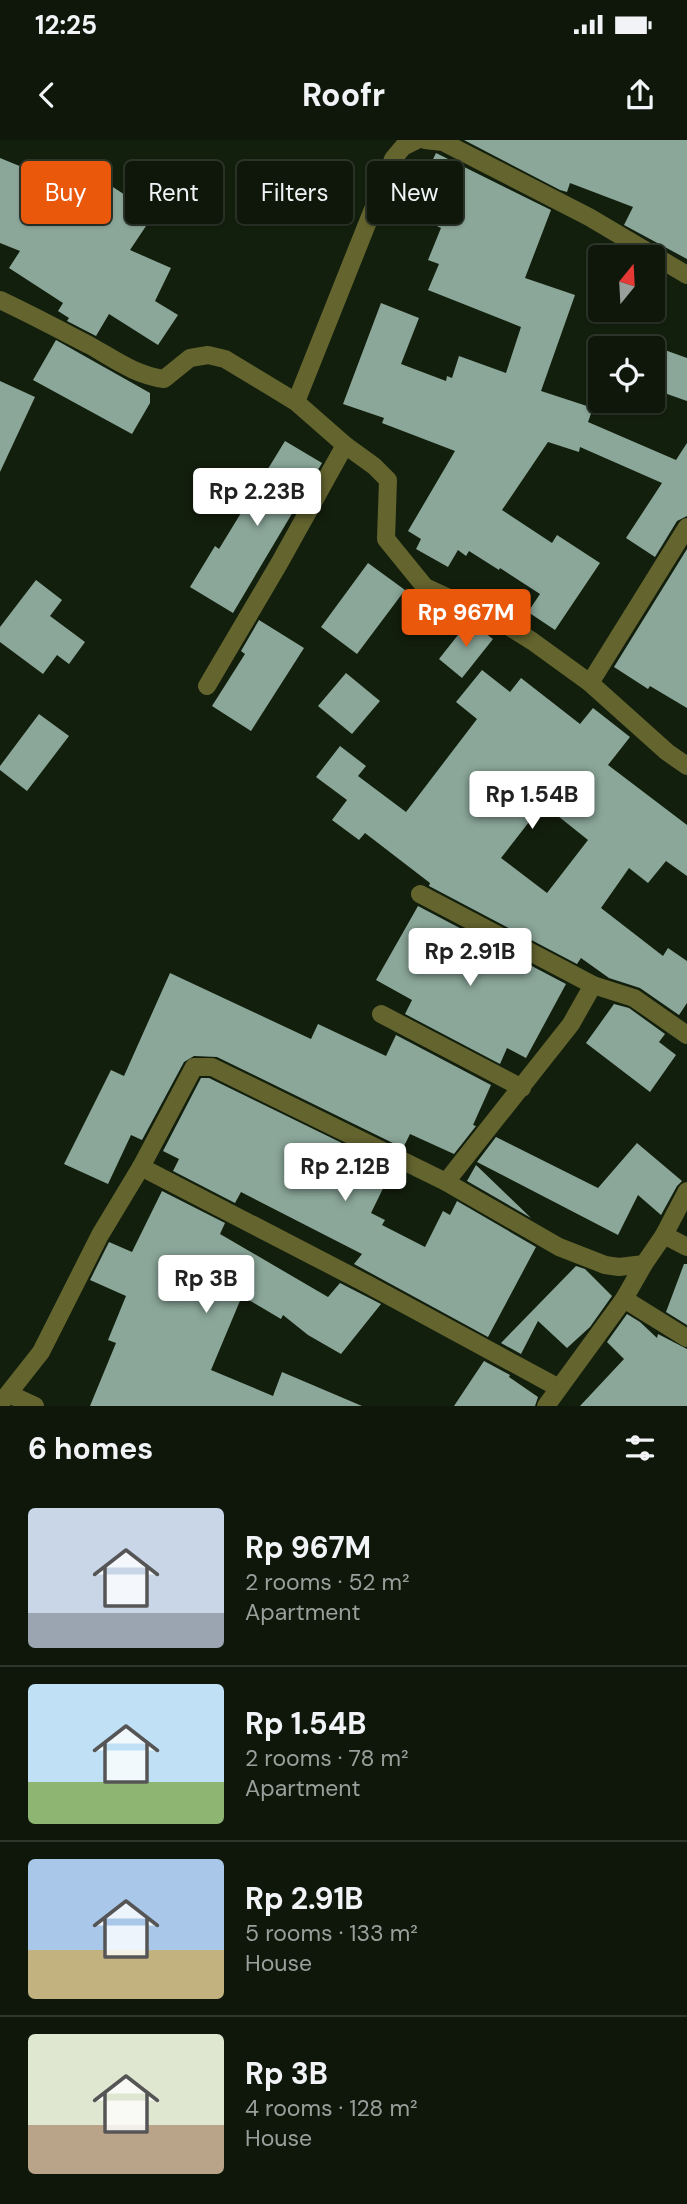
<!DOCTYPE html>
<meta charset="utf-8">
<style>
:root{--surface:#0e170a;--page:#1c2418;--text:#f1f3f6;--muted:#9b9f9c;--line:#2e362b;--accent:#ea580c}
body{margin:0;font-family:"DM Sans",sans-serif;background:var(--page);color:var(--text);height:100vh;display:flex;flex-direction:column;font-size:26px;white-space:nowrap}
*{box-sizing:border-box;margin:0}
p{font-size:23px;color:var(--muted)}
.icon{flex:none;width:38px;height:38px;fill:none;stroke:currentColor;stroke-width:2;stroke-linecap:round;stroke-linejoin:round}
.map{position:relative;height:1266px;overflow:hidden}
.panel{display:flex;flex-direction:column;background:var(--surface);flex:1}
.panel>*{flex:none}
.hud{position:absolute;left:21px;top:21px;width:646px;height:63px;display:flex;gap:14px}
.needle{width:46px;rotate:18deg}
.tools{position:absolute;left:588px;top:105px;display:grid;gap:14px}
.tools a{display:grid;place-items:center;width:77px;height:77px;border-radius:7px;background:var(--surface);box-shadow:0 2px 5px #0004,0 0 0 2px var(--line);font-size:35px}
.price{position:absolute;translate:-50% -60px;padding:0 16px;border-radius:7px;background:#fff;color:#222;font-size:23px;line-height:46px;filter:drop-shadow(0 2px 4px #0008)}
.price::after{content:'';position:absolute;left:50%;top:42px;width:21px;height:16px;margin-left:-10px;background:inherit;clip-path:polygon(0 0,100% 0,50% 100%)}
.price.current{background:var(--accent);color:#fff}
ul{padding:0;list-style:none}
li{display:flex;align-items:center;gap:21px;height:175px;padding:0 28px}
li+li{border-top:2px solid var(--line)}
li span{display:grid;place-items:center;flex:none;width:196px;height:140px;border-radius:7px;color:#555}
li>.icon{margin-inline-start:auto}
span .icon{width:84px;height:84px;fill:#fffc;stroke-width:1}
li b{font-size:30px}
h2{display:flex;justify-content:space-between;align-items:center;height:84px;padding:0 28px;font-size:30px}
.tag{padding:0 24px;border-radius:7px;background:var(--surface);box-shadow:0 2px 5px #0004,0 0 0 2px var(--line);font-size:24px;line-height:63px}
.tag.current{background:var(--accent);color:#fff}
.status{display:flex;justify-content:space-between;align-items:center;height:49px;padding:0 35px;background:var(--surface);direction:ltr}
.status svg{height:19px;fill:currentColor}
header{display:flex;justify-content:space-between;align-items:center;height:91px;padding:0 28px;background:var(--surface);font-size:32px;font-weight:700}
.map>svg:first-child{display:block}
.building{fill:#8ba79a;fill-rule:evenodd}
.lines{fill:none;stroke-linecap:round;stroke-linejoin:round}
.minor{stroke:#64642f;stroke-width:18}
</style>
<div class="status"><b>12:25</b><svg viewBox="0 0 49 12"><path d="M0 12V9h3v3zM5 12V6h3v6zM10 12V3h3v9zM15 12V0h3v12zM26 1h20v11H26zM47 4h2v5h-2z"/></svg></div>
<header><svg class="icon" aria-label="back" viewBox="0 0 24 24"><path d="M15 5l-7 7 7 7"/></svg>Roofr<svg class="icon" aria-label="share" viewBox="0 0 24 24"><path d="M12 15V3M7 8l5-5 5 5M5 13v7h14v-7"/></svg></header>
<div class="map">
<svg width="687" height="1266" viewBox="0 0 687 1266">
<rect width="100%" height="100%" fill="#131f0d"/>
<g class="building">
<polygon points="464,0 687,0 687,119 624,85 633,67 570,43 567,52 560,50"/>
<polygon points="436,13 551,70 525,138 575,155 541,251 593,268 588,282 676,320 687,303 687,376 677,381 655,417 626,398 662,343 580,307 579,312 548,302 502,370 552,403 557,395 600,423 555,490 528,472 540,454 500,428 499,430 469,411 466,416 458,410 448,427 416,409 421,399 408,391 455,311 382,283 384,278 343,264 381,163 419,178 401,224 446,241 447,236 452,238 459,216 506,233 521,187 428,150 439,124 428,120 441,88 408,72"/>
<polygon points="0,18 71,47 84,28 154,74 130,110 171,128 155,161 178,175 158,205 109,174 96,196 67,181 69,178 58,171 63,163 9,128 20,111 0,103"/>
<polygon points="56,200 150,253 150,263 132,294 33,240"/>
<polygon points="662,209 687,218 687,261 653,249 653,236"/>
<polygon points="0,241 35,257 0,332"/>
<polygon points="285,301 322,323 233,473 190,447 215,406 219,409"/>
<polygon points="687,409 687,568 650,546 648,549 614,527"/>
<polygon points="368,423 405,450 357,514 321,487"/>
<polygon points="36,440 62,460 50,476 85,502 69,524 57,515 43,534 0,502 0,487"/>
<polygon points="259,480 304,508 251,591 212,566 245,514 241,511"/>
<polygon points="469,481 493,499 462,538 439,519"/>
<path d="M482 530 510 552 521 538 580 584 593 568 630 597 608 625 687 685V736L666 721 648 743 629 728 601 768 663 816 668 808 687 821V863L679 875 640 848 609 838 581 818 577 824 429 746 430 743 365 693 359 700 332 680 347 660 316 637 340 606 366 626 358 636 406 672 477 579 456 562ZM543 664 588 700 547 753 501 718Z"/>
<polygon points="346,533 380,561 352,594 318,566"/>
<polygon points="39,574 69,596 27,651 0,630 0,626"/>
<polygon points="418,766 566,844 526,918 507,908 500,924 405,874 412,860 376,840"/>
<polygon points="170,833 311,899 318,884 386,916 396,895 491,945 473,985 476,986 454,1014 410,994 403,1008 217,917 194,916 184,922 142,1000 131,995 108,1044 64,1024 111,930 124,936"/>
<polygon points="614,864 629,868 665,894 659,902 676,915 650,952 586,903"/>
<polygon points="201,938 209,938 393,1028 371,1073 385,1080 382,1085 425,1107 443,1071 450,1075 457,1061 536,1107 488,1197 354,1124 362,1114 241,1052 235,1063 173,1031 179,1019 163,1011"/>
<polygon points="496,997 598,1048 637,1003 682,1041 677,1046 661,1075 638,1055 618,1095 477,1022"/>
<polygon points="476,1025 531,1078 467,1041"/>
<polygon points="162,1051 225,1083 220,1094 328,1157 340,1143 381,1164 341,1214 308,1195 283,1175 281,1179 242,1156 211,1230 273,1256 282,1232 362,1266 90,1266 116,1203 108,1200 126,1156 90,1140 109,1102 132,1112"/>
<polygon points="684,1124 687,1124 687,1185 666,1172"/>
<polygon points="576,1126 585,1129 612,1156 590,1187 567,1208 538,1181 521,1214 501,1203"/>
<polygon points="627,1174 640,1182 657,1198 658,1194 687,1209 687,1266 580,1266 624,1219 607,1202"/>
<polygon points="484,1221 510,1235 509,1237 538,1257 535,1266 454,1266"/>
</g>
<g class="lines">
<g class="minor">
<polyline points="425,0 443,2 589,77 687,135"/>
<path d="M0 160C30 174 60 190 89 205 114 219 135 235 164 239L190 218 208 215 225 219 296 262 345 305 374 326 388 340 386 399 425 447 503 483 532 501 590 543 667 612 687 626"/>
<polyline points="296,262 393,19 403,7 417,0"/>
<polyline points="590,543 687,387"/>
<polyline points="207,546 280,422 345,305"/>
<polyline points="420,754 593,845 571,884 446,1042"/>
<polyline points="593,845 634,858 687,895"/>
<polyline points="381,874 522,948"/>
<polyline points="141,1027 367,1144 559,1248"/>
<polyline points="664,1095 687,1107"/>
<polyline points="624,1159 687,1198"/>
<polyline points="9,1254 35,1266"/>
<polyline points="0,1264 41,1212 100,1095 141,1027 194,927 212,927 446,1042 559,1107 605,1125 619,1127 644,1124 664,1095 687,1051"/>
<polyline points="546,1266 624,1159 644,1124"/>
</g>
</g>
</svg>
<div class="tools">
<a><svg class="needle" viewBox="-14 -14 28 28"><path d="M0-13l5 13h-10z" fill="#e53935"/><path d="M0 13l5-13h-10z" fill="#9b9f9c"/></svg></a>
<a><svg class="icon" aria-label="locate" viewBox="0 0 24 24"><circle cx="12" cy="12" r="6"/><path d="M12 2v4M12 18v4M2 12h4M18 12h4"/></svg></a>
</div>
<b class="price" style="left:257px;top:388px">Rp 2.23B</b>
<b class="price current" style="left:466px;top:509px">Rp 967M</b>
<b class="price" style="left:532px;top:691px">Rp 1.54B</b>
<b class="price" style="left:470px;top:848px">Rp 2.91B</b>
<b class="price" style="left:345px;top:1063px">Rp 2.12B</b>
<b class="price" style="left:206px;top:1175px">Rp 3B</b>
<div class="hud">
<a class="tag current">Buy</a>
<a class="tag">Rent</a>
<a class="tag">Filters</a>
<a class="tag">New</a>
</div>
</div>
<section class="panel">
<h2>6 homes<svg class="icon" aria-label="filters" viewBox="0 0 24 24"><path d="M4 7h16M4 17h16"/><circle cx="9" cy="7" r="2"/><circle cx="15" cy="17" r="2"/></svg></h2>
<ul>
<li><span style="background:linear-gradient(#c9d6e8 75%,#9aa5b1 0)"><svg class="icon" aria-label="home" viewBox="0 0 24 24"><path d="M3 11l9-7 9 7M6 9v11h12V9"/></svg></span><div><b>Rp 967M</b><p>2 rooms · 52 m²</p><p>Apartment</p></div></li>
<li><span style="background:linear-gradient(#bfe0f5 70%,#8fb573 0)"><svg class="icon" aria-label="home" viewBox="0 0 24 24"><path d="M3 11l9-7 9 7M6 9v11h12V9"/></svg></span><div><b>Rp 1.54B</b><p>2 rooms · 78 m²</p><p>Apartment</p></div></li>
<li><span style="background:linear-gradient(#a9c7e8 65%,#c2b280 0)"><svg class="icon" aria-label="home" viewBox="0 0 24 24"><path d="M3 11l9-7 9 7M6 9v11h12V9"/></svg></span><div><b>Rp 2.91B</b><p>5 rooms · 133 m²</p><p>House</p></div></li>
<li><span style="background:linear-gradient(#dfe7d0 65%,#b9a48a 0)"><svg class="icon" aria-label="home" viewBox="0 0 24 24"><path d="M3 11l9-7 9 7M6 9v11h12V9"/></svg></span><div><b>Rp 3B</b><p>4 rooms · 128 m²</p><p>House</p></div></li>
</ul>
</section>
